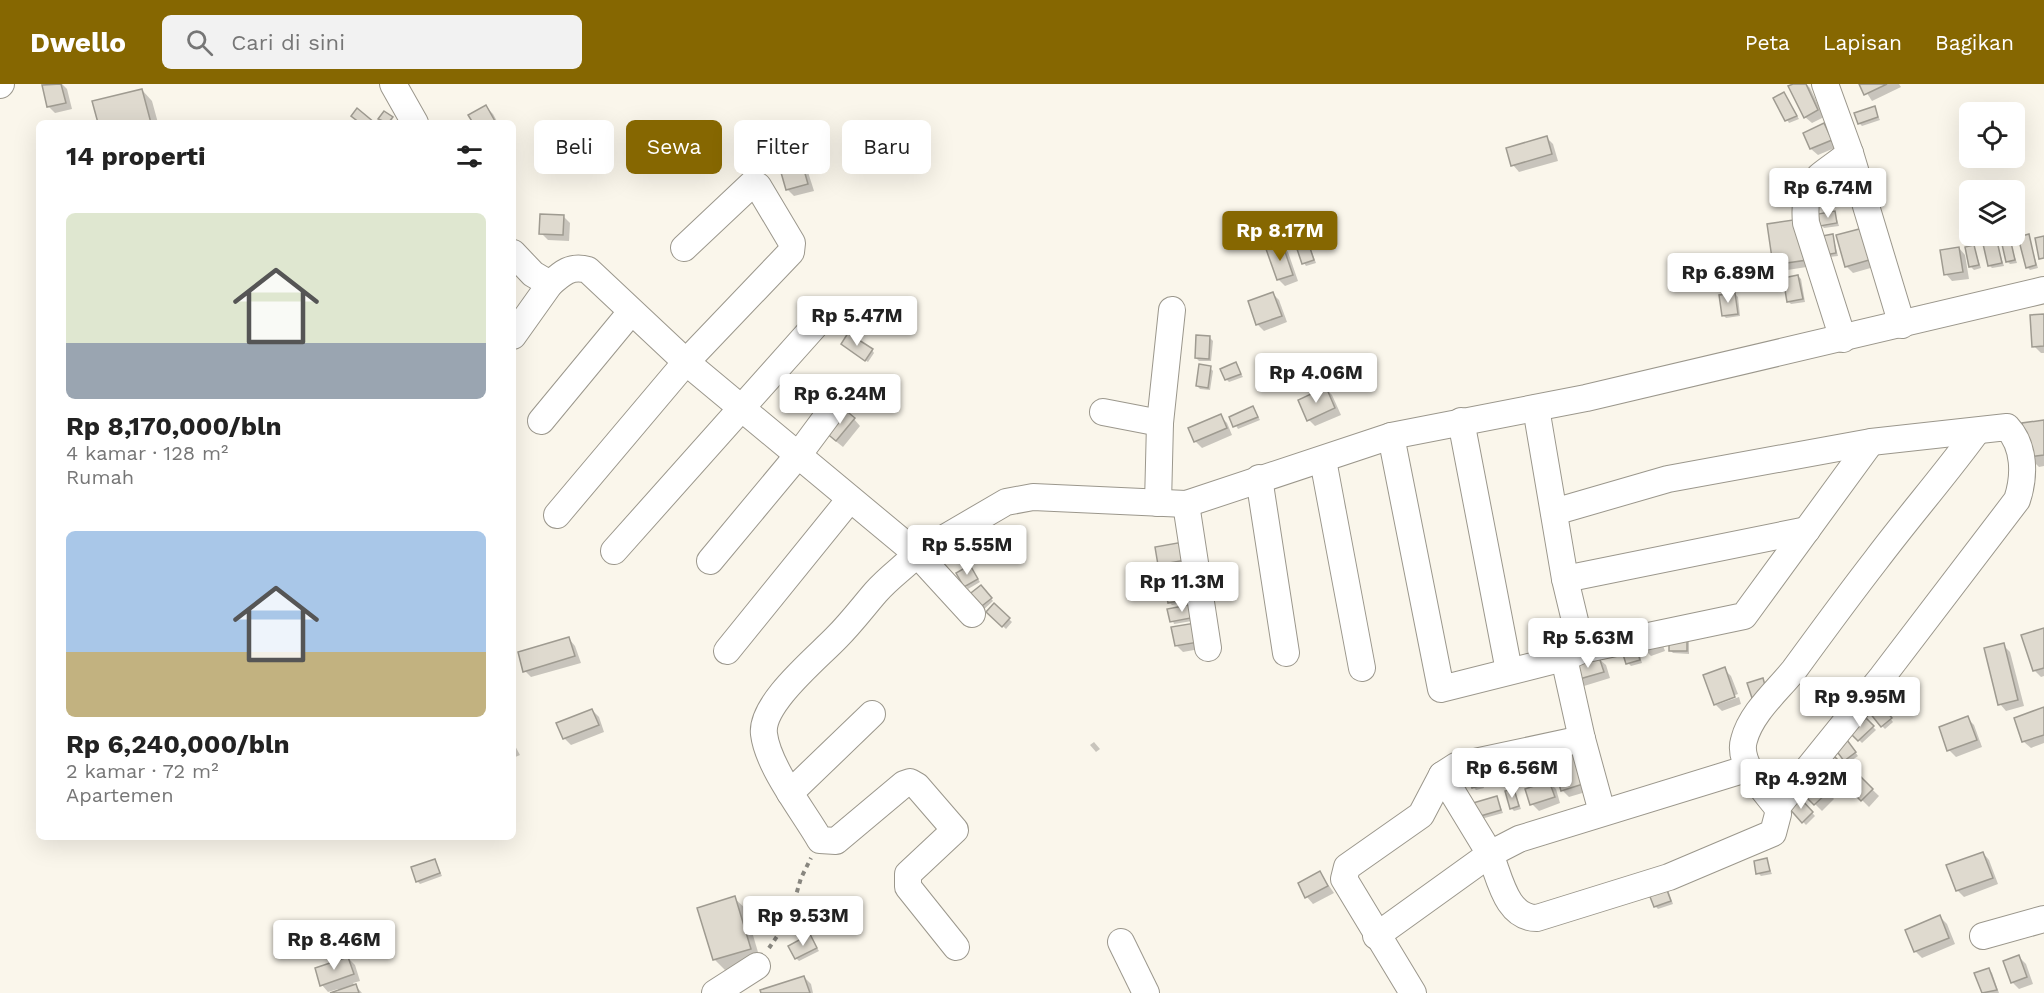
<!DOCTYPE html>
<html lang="id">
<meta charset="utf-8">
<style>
:root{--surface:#fff;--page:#f2f2f2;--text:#222;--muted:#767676;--accent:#866701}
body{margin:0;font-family:"Work Sans",sans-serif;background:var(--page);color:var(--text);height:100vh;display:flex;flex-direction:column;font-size:22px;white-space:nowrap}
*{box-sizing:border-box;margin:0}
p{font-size:20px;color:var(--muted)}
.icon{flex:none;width:33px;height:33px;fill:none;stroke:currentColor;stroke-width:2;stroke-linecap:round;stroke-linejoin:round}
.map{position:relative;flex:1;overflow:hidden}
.drawer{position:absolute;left:36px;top:36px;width:480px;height:720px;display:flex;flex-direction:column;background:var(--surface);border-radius:9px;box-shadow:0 6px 24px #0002}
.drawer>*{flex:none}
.hud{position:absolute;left:534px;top:36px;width:570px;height:54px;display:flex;gap:12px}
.fabs{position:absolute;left:1959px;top:18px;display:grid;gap:12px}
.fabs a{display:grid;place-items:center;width:66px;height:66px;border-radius:9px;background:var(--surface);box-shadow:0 6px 24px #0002;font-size:30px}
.price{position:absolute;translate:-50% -51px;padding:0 14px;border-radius:6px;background:#fff;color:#222;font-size:20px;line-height:39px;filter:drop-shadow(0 2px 3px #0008)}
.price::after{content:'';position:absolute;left:50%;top:36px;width:18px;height:14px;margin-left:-9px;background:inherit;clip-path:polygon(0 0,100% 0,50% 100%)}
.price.on{background:var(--accent);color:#fff}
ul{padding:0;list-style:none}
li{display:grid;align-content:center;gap:12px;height:318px;padding:0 30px}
li span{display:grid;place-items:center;height:186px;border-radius:9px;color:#555}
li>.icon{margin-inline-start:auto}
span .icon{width:108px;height:108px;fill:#fffc;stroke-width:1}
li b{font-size:26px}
h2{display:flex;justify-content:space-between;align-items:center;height:72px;padding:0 30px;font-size:26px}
.tag{padding:0 21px;border-radius:9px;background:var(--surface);box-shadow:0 6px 24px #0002;font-size:21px;line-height:54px}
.tag.on{background:var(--accent);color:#fff}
header{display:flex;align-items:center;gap:36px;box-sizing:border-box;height:84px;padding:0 30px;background:var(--accent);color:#fff}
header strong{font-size:28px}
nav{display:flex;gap:33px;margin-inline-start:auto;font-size:21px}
.search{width:420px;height:54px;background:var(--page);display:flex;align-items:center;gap:15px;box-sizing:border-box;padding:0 21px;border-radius:9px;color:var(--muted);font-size:22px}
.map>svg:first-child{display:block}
.shadow{fill:#0003}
.building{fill:#dfdacf;stroke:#9f9b91;stroke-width:1.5}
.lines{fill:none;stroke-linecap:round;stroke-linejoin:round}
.minor-casing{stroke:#9b978c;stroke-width:28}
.path{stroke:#88867f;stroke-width:4;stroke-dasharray:4.5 4.5;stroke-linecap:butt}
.minor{stroke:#fff;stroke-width:26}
</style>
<header>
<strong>Dwello</strong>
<div class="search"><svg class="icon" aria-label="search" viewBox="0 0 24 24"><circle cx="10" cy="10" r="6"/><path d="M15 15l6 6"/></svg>Cari di sini</div>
<nav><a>Peta</a><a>Lapisan</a><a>Bagikan</a></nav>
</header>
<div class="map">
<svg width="2044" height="909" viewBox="0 0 2044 909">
<rect width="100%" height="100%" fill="#faf6eb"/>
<g class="shadow">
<polygon points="62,0 67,5 72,25 55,29 48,22 43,2"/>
<polygon points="1797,0 1806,0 1810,4 1824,33 1812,39 1805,33"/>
<polygon points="1861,0 1899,0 1901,3 1872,17"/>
<polygon points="142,6 152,17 158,39 99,39"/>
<polygon points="1784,10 1799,35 1789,39 1775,15"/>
<polygon points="486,23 493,30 498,39 474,39"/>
<polygon points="1874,24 1880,36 1862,42 1859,39"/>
<polygon points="392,34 393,39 384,39 380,35"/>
<polygon points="1824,41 1831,48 1837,63 1818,71 1811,65 1805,50"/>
<polygon points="1546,53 1553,60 1558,77 1519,88 1513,81"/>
<polygon points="801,81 808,88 814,107 794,112 788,106"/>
<polygon points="1835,129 1839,142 1824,144 1821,141"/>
<polygon points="563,132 570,139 569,157 548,156 541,149"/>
<polygon points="1769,141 1813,182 1781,187 1775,180"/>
<polygon points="1305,150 1316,179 1306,182 1304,179"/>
<polygon points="1833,152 1838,172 1829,173 1826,170"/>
<polygon points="2028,152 2038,184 2030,186 2027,183"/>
<polygon points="1838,153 1881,181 1853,189 1846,182"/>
<polygon points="2009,156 2017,179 2010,180 2007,177"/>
<polygon points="1996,158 2004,182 1992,184 1989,181"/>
<polygon points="1282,161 1288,168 1298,197 1285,202 1278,195"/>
<polygon points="1974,163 1981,184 1974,186 1971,183"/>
<polygon points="1959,164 1965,171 1969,195 1952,197 1946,190"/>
<polygon points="1798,192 1801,195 1805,218 1791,220 1788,217"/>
<polygon points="1273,210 1279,216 1287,238 1264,247 1257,240"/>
<polygon points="1735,210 1738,213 1740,232 1726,234 1723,231"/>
<polygon points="2044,232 2044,269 2041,269 2034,262"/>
<polygon points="1210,254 1213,257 1211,277 1199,277 1196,274"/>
<polygon points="845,263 872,266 874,269 868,278"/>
<polygon points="1235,280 1243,293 1229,298 1226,295"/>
<polygon points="1210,284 1213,287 1210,306 1200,305 1197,302"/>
<polygon points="1326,305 1332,311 1341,331 1315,342 1309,336"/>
<polygon points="1253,324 1260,336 1238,345 1231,333"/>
<polygon points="1220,332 1227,339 1232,351 1202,364 1195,357"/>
<polygon points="854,335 860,342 843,363 833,355"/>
<polygon points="2044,338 2044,382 2039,383 2028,372"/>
<polygon points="1182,459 1192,483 1167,487 1160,480"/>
<polygon points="972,486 980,498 968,505 958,489"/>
<polygon points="1165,491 1191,502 1170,506"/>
<polygon points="984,506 993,517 982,527 979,524"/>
<polygon points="1190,506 1194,517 1172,521 1169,518"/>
<polygon points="994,521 1012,538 1006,545 988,528"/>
<polygon points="1169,526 1198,536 1174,540"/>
<polygon points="1173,545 1205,564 1183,568 1176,561"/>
<polygon points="2044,545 2044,592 2041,593 2034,586"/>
<polygon points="1686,554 1689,557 1689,570 1673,569 1670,566"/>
<polygon points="569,555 575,562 581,579 531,593 525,587"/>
<polygon points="1662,559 1665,567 1651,572 1648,569 1645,560"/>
<polygon points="2003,561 2010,568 2024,622 2006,627 2000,620"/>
<polygon points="1638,565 1642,579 1631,582 1628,579"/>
<polygon points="1599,575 1606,581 1610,594 1584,602 1577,596"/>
<polygon points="1724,585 1731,592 1738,610 1716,618 1716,621 1739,613 1741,620 1722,627 1715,620"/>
<polygon points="1878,619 1893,638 1885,645 1882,642"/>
<polygon points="2044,624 2044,659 2031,664 2024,658 2015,635"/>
<polygon points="592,626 599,633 604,648 571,661 564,654"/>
<polygon points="1863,633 1876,646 1862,659 1849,646"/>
<polygon points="1967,634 1974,641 1982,663 1956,673 1949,666"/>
<polygon points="1847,657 1858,672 1848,679 1834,662"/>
<polygon points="513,658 520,671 513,674"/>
<polygon points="1094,658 1100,665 1096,668 1090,661"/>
<polygon points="1550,666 1589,707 1569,713 1562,706"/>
<polygon points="1547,669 1551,688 1541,690 1538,688"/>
<polygon points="1831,671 1846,686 1833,699 1818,684"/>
<polygon points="1525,679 1529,692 1511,698 1508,695"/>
<polygon points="1484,685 1500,685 1504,700 1491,703"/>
<polygon points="1851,685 1879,712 1869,723 1841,695"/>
<polygon points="1469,688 1480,689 1484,704 1476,706 1473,703"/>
<polygon points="1460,691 1463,694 1468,709 1452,694"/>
<polygon points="1813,693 1834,715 1822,727 1800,705"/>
<polygon points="1549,698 1556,705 1560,719 1539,727 1532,720"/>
<polygon points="1514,706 1521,725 1514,727 1511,724"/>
<polygon points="1497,714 1503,729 1481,735 1478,732"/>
<polygon points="1799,715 1815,732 1806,741 1790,724"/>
<polygon points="1983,769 1989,776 1998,800 1964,813 1957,806"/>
<polygon points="435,776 442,792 420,800 417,797"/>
<polygon points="1766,776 1772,790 1761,792 1758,789"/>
<polygon points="1320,789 1334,809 1313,820 1307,813"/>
<polygon points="1667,803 1673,820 1658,825 1655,822"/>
<polygon points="734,814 745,824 760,875 725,886 715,876 699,825"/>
<polygon points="1940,833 1947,840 1955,860 1922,874 1915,867"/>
<polygon points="810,852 819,867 799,877 796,874"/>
<polygon points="2019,873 2026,880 2033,900 2019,905 2012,898"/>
<polygon points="348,874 355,881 360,897 353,899 362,909 334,909 339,907 338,905 328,908 322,901"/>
<polygon points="1989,886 1992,889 1999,909 1983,909 1976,890"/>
<polygon points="804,893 811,900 813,909 763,909"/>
</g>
<g class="building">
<polygon points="61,0 66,19 47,23 42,1"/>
<polygon points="1793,0 1806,0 1818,26 1804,34 1788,2"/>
<polygon points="1859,0 1887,0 1864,11"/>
<polygon points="142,5 151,39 98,39 92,17"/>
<polygon points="1784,8 1797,32 1785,37 1773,14"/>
<polygon points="486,21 496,39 473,39 468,31"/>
<polygon points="1875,22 1878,33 1858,40 1854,29"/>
<polygon points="357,24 375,39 360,39 351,32"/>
<polygon points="384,27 393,33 388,39 378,35"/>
<polygon points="1824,39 1832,56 1810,65 1803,49"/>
<polygon points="1547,52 1552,70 1511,82 1506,64"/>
<polygon points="802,79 808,100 786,106 780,85"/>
<polygon points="1835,127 1837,139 1820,142 1818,130"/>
<polygon points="540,130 564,131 563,151 539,150"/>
<polygon points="1800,135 1807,176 1773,181 1767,140"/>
<polygon points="1867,143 1876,174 1845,183 1836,151"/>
<polygon points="1305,149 1314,176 1302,180 1293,153"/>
<polygon points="1833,150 1836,169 1825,171 1822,152"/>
<polygon points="2029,150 2036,181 2026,184 2018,153"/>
<polygon points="2044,152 2044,174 2039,175 2035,154"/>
<polygon points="2010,154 2015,176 2006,178 2001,156"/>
<polygon points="1997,157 2002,179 1988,182 1983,160"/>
<polygon points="1282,159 1293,191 1277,196 1266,165"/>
<polygon points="1974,161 1979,181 1969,183 1965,163"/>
<polygon points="1959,163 1963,188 1944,191 1940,166"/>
<polygon points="1798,191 1803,215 1787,218 1783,194"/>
<polygon points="1273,208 1282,232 1256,241 1248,217"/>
<polygon points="1735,209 1738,230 1722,232 1719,211"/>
<polygon points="2044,230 2044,262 2032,263 2030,231"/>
<polygon points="848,249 873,265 865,277 841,260"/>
<polygon points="1196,251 1210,252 1209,275 1195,274"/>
<polygon points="1236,278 1241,290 1225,296 1220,285"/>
<polygon points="1199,280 1211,282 1208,304 1196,302"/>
<polygon points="1326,303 1335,324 1307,337 1298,316"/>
<polygon points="1253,322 1258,333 1233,343 1229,333"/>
<polygon points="844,325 855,334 836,357 825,348"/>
<polygon points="1221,330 1227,344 1194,358 1188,344"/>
<polygon points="2044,336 2044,371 2027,373 2022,339"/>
<polygon points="1183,458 1186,476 1158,481 1155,463"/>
<polygon points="970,481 978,495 964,503 956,489"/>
<polygon points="1186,486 1189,499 1166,504 1163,490"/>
<polygon points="981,501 992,514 978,525 967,512"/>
<polygon points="1190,504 1192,514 1168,519 1166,509"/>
<polygon points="994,519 1010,534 1002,543 986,528"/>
<polygon points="1194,520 1196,533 1170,538 1167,525"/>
<polygon points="1195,539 1199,558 1175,562 1171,543"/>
<polygon points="2044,544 2044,584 2033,587 2021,551"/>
<polygon points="569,553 575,572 523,588 518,568"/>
<rect x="1669" y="553" width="18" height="14"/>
<polygon points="2004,559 2018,616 1998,621 1984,564"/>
<polygon points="1635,560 1640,576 1626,580 1621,564"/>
<polygon points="1599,573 1604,588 1576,596 1571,582"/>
<polygon points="1725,583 1735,613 1714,621 1703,591"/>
<polygon points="1763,594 1767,609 1752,614 1747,599"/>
<polygon points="1875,614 1892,634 1881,643 1865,623"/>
<polygon points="2044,623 2044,651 2022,658 2014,634"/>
<polygon points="592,625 599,641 563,655 556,639"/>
<polygon points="1863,631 1874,642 1858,657 1847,646"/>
<polygon points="1968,632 1977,656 1947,667 1939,643"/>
<polygon points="1844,652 1856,668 1844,677 1832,661"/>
<polygon points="1570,658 1583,700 1561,707 1549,665"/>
<polygon points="1544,665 1549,685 1537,688 1531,669"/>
<polygon points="1831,669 1844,682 1829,698 1816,684"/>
<polygon points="1522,674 1527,689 1507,696 1502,680"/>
<polygon points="1498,680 1502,697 1487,701 1483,684"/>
<polygon points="1851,683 1873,705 1861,717 1839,695"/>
<polygon points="1477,684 1482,701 1472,704 1467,687"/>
<polygon points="1813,691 1829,707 1814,721 1798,705"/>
<polygon points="1549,697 1555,713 1530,721 1525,705"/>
<polygon points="1514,705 1519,722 1510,725 1505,707"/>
<polygon points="1497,712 1501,726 1477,733 1473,719"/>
<polygon points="1799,713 1813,728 1802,739 1788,723"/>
<polygon points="1983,768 1993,794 1956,807 1946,781"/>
<polygon points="1767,774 1770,787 1756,790 1754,777"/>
<polygon points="435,775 440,789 416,798 411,783"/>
<polygon points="1320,787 1328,802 1305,814 1298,799"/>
<polygon points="1664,798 1671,817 1654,823 1647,805"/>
<polygon points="735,812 751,865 713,876 697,824"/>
<polygon points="1940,831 1949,854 1914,868 1905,846"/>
<polygon points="810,850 817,864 795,875 788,862"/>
<polygon points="2019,871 2027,893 2011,899 2003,877"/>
<polygon points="348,873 354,890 320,902 315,884"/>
<polygon points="1989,884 1997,906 1982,909 1974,889"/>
<polygon points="804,892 810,909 761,909 760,906"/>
<polygon points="356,900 359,909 330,909"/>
</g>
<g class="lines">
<g class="minor-casing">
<g id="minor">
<polyline points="393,0 415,39"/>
<polyline points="1825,0 1850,69 1902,241"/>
<polyline points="0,1 1,0"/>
<path d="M513 169 533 190 550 200C562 189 571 181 588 186L686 278 917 470 1006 418 1033 413 1186 420 1391 352 1586 314 2044 206"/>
<polyline points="513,252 550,200"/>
<path d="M1843 255 1806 139C1802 94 1819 95 1850 69"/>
<polyline points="1536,324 1565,495 1582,566"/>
<polyline points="1103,328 1160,339"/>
<polyline points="541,337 631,228"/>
<polyline points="1461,337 1509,587"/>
<polyline points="1391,352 1441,605 1564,574 1582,566 1744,532 1871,358"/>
<polyline points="1323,376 1362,584"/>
<polyline points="1259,394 1286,569"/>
<polyline points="1158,419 1160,339 1172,226"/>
<polyline points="1186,420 1208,564"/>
<path d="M1554 428 1668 395 1871 358 2007 343C2025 362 2025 392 2017 416L1882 593 1777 723"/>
<polyline points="557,431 686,278 791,168 792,159 758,102 753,99 684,164"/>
<polyline points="614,467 820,236"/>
<polyline points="710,477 799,370 848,304"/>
<polyline points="1565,495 1807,446"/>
<polyline points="727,567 850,415"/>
<polyline points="1564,574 1582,655 1602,728"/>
<path d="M1749 684 1519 755 1490 770C1500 794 1506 834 1537 834L1669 793 1773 749 1778 730 1777 723C1764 706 1737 679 1744 656 1751 629 1777 607 1794 586 1821 549 1848 512 1876 476 1909 432 1945 391 1977 347"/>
<polyline points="790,709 872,630"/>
<polyline points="1376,852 1490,770 1442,691"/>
<polyline points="1983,852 2044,835"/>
<polyline points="1121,858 1146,909"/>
<path d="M956 863 908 803V790L955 746 917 702 910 698 904 700 836 757 820 756C804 728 768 683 764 650 760 620 817 574 837 553 851 539 863 523 876 508 888 494 904 483 917 470L972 530"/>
<polyline points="715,909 757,882"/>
<polyline points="1413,909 1344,795 1347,783 1421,731 1442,691 1456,682 1582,655"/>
</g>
</g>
<polyline class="path" points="769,864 789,835 801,794 811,774"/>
<use href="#minor" class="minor"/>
</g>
</svg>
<div class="fabs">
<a><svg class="icon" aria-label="locate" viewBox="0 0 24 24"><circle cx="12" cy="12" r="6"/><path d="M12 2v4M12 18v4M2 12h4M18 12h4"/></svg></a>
<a><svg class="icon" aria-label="layers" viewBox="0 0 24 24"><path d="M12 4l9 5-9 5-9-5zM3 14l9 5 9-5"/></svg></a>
</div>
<b class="price" style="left:1828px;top:135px">Rp 6.74M</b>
<b class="price on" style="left:1280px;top:178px">Rp 8.17M</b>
<b class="price" style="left:1728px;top:220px">Rp 6.89M</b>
<b class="price" style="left:857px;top:263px">Rp 5.47M</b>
<b class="price" style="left:1316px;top:320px">Rp 4.06M</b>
<b class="price" style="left:840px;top:341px">Rp 6.24M</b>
<b class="price" style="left:967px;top:492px">Rp 5.55M</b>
<b class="price" style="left:1182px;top:529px">Rp 11.3M</b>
<b class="price" style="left:1588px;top:585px">Rp 5.63M</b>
<b class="price" style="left:1860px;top:644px">Rp 9.95M</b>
<b class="price" style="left:1512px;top:715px">Rp 6.56M</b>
<b class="price" style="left:1801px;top:726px">Rp 4.92M</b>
<b class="price" style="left:803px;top:863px">Rp 9.53M</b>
<b class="price" style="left:334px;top:887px">Rp 8.46M</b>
<div class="hud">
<a class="tag">Beli</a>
<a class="tag on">Sewa</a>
<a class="tag">Filter</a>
<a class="tag">Baru</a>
</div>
<section class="drawer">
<h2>14 properti<svg class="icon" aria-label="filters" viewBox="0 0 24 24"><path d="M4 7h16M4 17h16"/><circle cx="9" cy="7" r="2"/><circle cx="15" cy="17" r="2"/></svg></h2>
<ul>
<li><span style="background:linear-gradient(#dfe7d0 70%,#9aa5b1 0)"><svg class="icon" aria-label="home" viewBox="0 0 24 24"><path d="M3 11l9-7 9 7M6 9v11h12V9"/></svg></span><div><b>Rp 8,170,000/bln</b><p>4 kamar · 128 m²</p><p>Rumah</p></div></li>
<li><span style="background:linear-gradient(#a9c7e8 65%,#c2b280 0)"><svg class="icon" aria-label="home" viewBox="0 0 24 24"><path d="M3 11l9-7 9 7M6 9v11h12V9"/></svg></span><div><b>Rp 6,240,000/bln</b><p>2 kamar · 72 m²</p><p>Apartemen</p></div></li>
</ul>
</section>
</div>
